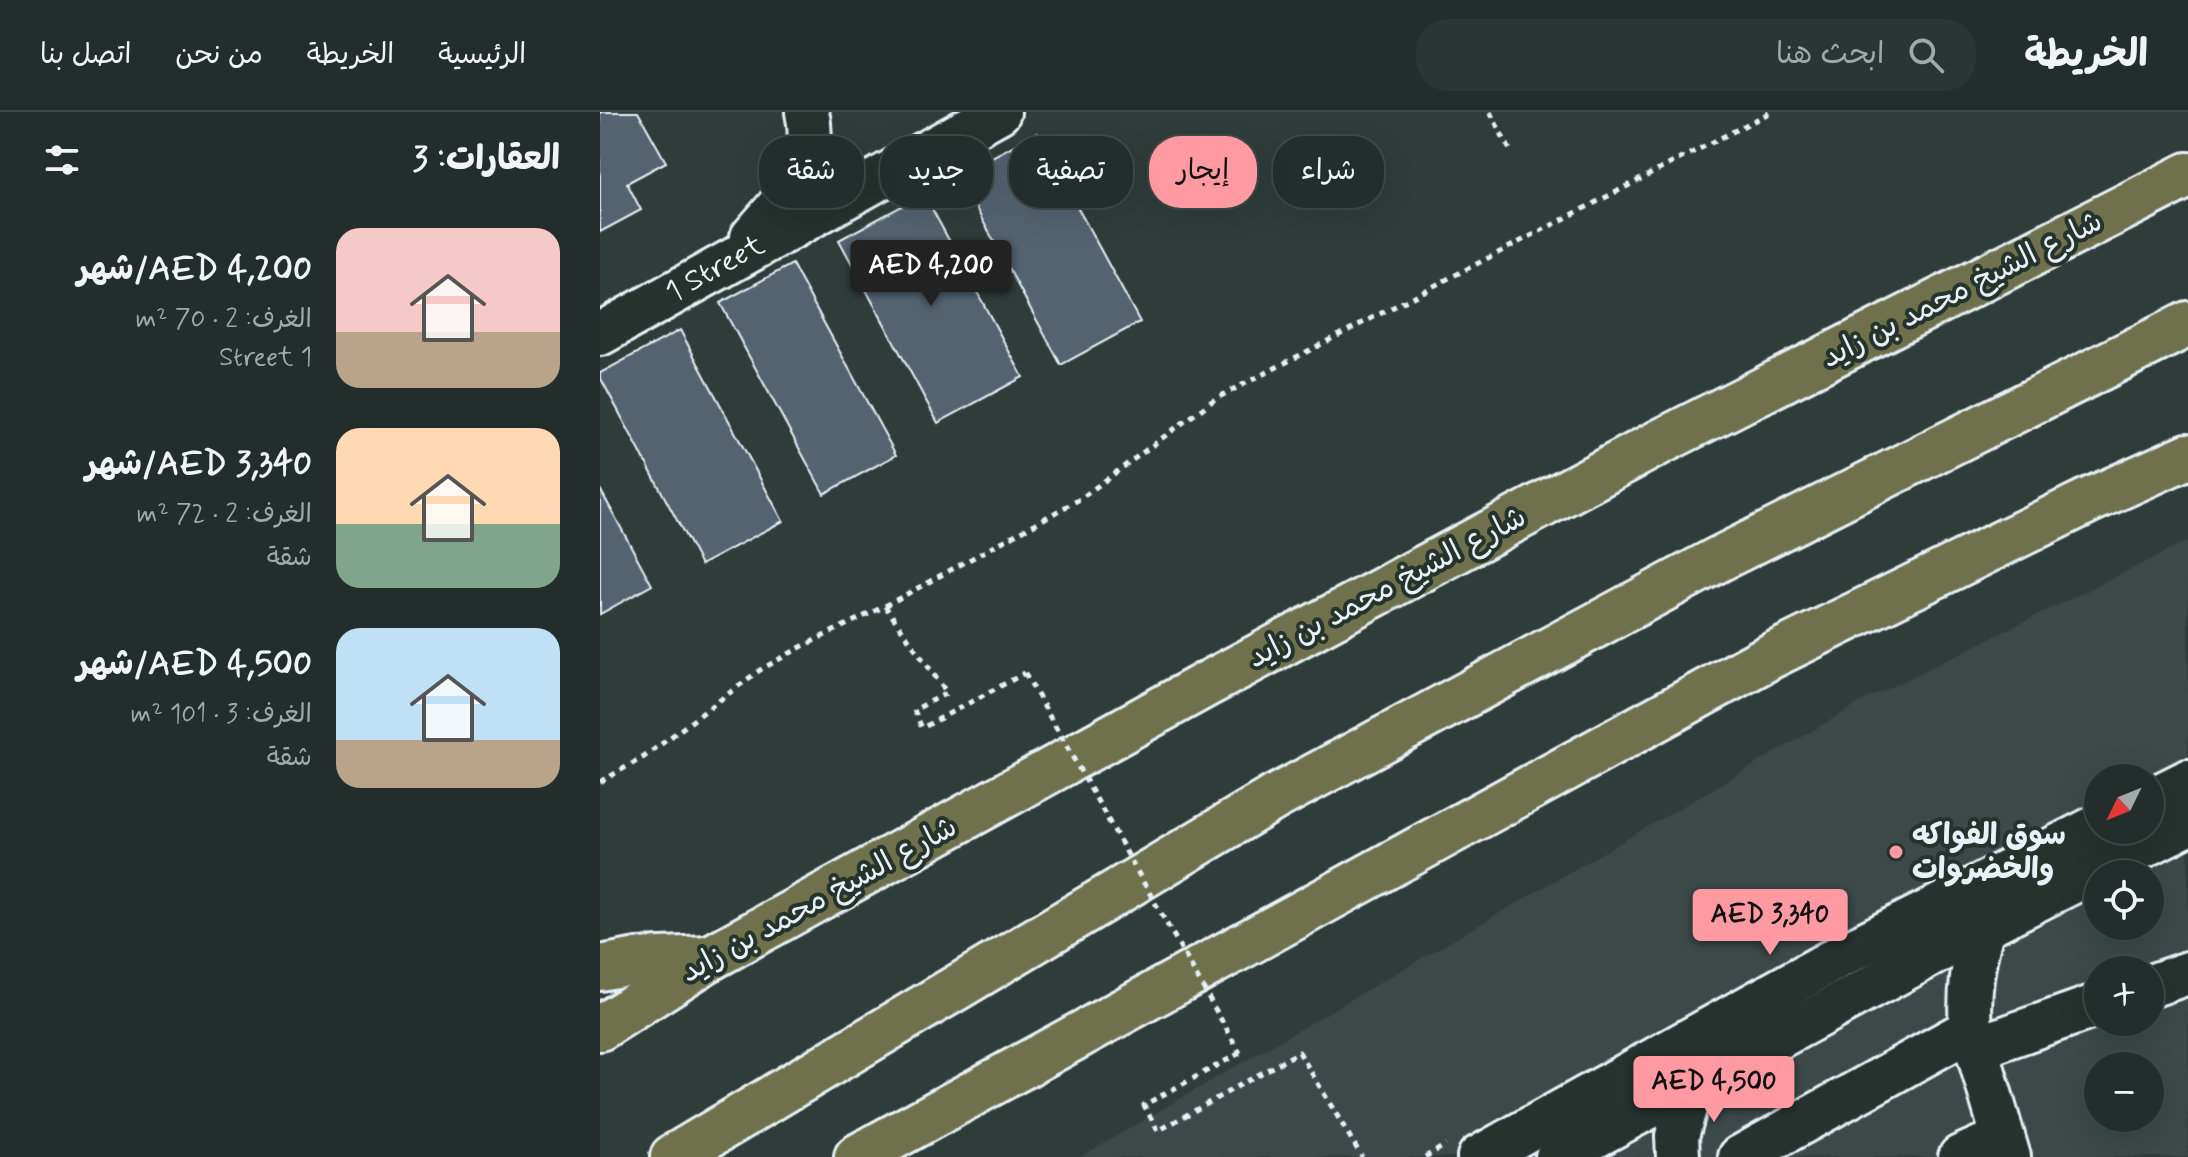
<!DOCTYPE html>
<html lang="ar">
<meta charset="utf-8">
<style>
:root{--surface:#232e2c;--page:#2b3634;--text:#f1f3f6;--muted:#a3a8a9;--line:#404a48;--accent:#ff9aa2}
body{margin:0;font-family:Mynerve,"Playpen Sans Arabic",sans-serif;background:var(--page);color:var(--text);direction:rtl;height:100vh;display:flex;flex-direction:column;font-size:30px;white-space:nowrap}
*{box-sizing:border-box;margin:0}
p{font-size:26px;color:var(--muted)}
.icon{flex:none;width:44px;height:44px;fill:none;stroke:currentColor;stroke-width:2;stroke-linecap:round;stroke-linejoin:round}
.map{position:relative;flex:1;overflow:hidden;direction:ltr}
.details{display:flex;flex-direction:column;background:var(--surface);width:600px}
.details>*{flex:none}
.banner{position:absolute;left:24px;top:24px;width:760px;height:72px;direction:rtl;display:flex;gap:16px}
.needle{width:52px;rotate:227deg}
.controls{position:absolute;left:1484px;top:652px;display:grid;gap:16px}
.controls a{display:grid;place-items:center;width:80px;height:80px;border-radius:50%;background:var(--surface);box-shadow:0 8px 32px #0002,0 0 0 2px var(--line);font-size:40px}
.price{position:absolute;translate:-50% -68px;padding:0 18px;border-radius:8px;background:var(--accent);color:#111;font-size:26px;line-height:52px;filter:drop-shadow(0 2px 4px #0008)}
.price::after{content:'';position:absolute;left:50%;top:48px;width:24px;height:18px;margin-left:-12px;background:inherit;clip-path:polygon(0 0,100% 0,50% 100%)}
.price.current{background:#222;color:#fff}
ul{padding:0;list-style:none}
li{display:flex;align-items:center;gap:24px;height:200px;padding:0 40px}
li span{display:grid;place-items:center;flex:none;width:224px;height:160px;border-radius:24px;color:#555}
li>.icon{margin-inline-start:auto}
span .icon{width:96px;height:96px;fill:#fffc;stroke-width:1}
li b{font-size:34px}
h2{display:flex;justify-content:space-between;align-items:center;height:96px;padding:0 40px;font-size:34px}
.tag{padding:0 28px;border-radius:32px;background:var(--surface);box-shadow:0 8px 32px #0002,0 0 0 2px var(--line);font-size:28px;line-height:72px}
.tag.current{background:var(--accent);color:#111}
header{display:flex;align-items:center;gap:48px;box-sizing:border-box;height:112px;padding:0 40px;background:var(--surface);border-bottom:2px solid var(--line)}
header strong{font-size:38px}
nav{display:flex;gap:44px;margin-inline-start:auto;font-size:28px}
.search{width:560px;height:72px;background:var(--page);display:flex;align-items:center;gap:20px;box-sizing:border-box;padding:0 28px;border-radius:32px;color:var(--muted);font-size:30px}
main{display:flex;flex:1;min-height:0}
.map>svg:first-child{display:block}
.built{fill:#3a494a;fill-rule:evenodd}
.building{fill:#526470;stroke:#e8f1f8;stroke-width:2}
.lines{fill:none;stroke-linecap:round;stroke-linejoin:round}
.minor-casing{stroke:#e8f1f8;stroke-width:48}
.highway-casing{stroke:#e8f1f8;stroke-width:50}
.path{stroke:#e8f1f8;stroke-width:5;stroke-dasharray:6 6;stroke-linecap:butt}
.minor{stroke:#26332d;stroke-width:42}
.highway{stroke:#6e714b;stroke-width:44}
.path-bridge{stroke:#e8f1f8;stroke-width:5;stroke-dasharray:6 6;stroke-linecap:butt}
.poi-dot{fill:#ff9aa2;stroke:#26332d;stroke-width:3}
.labels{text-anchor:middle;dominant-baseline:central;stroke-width:8;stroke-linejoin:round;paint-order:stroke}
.street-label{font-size:30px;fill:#e8f1f8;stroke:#26332d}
.poi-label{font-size:30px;font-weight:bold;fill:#e8f1f8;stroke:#26332d;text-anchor:start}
</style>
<header>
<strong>الخريطة</strong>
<div class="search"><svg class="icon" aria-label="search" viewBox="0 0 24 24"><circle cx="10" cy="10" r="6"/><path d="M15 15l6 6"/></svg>ابحث هنا</div>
<nav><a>الرئيسية</a><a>الخريطة</a><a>من نحن</a><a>اتصل بنا</a></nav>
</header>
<main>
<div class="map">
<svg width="1588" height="1045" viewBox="0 0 1588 1045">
<rect width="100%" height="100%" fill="#2f3d3a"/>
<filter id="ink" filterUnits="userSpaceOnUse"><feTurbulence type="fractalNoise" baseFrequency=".0125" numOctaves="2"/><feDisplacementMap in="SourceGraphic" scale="16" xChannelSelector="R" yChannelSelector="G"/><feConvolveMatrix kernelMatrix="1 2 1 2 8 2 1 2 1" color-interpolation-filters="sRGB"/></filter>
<g filter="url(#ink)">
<path class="built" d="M1588 429V1045H480L1267 587ZM1498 666H1550V718H1498ZM1498 762H1550V814H1498ZM1498 858H1550V910H1498ZM1498 954H1550V1006H1498Z"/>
<g class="building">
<polygon points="0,0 38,0 66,50 27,71 41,98 0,120"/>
<polygon points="437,21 540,210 461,253 358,63"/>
<polygon points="324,82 423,265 338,311 239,128"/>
<polygon points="192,152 296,343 224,382 120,191"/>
<polygon points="80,218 183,409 101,453 0,265 0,261"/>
<polygon points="0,377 52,473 0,502"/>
</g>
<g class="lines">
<g class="minor-casing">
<g id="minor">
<path d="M152 125C184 88 220 53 207 0"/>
<polyline points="0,222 399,0"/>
<polyline points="1550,688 1588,669"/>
<path d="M1383 815C1373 850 1368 880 1371 917L1409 1045"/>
<polyline points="1550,874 1588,861"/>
<polyline points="1376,936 1498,893"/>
<polyline points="879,1045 1246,841 1498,714"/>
<polyline points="957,1045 1383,815 1588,712"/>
<polyline points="1078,1045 1077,1024 1092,972"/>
<polyline points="1140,1045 1371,917"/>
<polyline points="1360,1045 1403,1026"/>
</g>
</g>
<g class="highway-casing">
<g id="highway">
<polyline points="0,856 37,849 110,846"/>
<polyline points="0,916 110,846 607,572 1060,330 1588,63"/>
<polyline points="73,1045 674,686 1119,447 1588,212"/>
<polyline points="257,1045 1171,544 1488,389 1588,344"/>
</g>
</g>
<g class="path">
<polyline points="890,0 910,38"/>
<polyline points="285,494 347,581 314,598 322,616 425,561"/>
<polyline points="0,670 44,645 160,558 201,535 285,494 480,387 615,287 1171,0"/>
<polyline points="640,941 544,993 558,1019 699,940 762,1045"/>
<polyline points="825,1045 846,1033"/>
</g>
<use href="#minor" class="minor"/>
<use href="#highway" class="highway"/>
<polyline class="path-bridge" points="425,561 640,941"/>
</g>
</g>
<circle class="poi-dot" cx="1296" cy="740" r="8"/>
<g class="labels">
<g class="street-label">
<text transform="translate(115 157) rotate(-29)">1 Street</text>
<text transform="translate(1362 178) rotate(-27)">شارع الشيخ محمد بن زايد</text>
<text transform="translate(787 476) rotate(-28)">شارع الشيخ محمد بن زايد</text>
<text transform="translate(219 788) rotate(-29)">شارع الشيخ محمد بن زايد</text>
</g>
<g class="poi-label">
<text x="1312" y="723">سوق الفواكه<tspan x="1312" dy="34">والخضروات</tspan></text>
</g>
</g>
</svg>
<div class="controls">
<a><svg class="needle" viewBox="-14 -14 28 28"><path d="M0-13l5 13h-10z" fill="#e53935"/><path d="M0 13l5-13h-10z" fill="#a3a8a9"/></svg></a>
<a><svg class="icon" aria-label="locate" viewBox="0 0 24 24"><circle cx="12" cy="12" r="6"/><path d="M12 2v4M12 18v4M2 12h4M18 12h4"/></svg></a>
<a>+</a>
<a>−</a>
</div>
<b class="price current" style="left:331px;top:196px">AED 4,200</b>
<b class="price" style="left:1170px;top:845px">AED 3,340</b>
<b class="price" style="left:1114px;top:1012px">AED 4,500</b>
<div class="banner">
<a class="tag">شراء</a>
<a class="tag current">إيجار</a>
<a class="tag">تصفية</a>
<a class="tag">جديد</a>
<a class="tag">شقة</a>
</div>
</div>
<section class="details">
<h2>العقارات: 3<svg class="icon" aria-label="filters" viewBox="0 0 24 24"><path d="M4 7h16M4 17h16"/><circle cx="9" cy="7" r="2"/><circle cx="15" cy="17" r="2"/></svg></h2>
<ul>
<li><span style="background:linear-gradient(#f6c9c9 65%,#b9a48a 0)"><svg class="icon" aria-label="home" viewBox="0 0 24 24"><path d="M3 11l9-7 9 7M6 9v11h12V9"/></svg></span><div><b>AED 4,200/شهر</b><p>الغرف: 2 · 70 m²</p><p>1 Street</p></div></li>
<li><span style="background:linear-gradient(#ffd9b3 60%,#7fa58c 0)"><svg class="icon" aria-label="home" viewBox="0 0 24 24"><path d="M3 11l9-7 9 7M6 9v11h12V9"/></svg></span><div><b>AED 3,340/شهر</b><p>الغرف: 2 · 72 m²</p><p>شقة</p></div></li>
<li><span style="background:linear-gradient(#bfe0f5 70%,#b9a48a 0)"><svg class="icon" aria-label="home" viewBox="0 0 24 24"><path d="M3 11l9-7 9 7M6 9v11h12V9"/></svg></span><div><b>AED 4,500/شهر</b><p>الغرف: 3 · 101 m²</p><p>شقة</p></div></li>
</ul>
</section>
</main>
